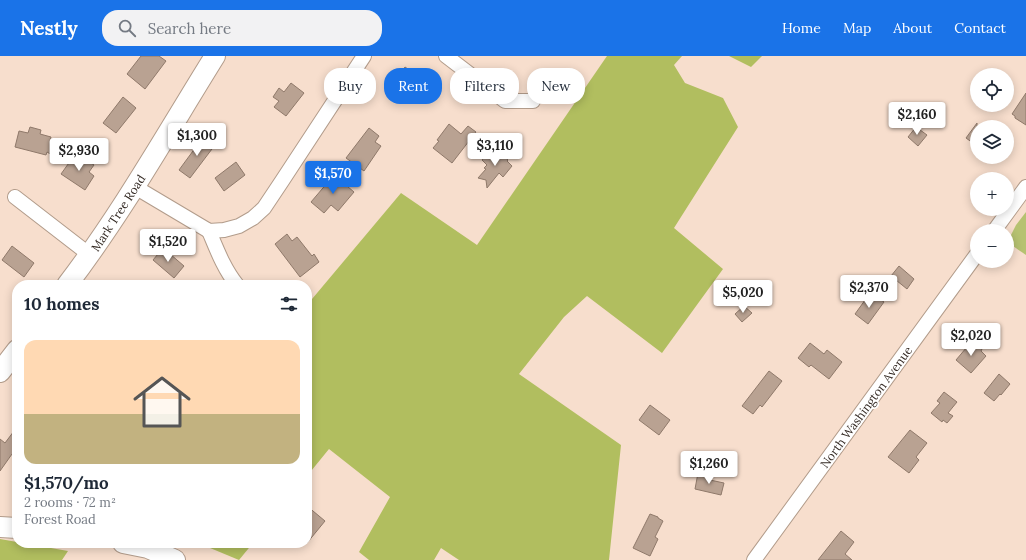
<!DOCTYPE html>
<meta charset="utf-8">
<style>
:root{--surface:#fff;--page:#f2f2f3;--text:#1f2937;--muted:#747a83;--line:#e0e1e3;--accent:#1a73e8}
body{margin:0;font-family:Lora,serif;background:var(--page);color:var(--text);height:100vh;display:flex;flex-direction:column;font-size:15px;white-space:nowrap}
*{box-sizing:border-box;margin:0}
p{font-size:13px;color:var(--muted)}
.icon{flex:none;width:22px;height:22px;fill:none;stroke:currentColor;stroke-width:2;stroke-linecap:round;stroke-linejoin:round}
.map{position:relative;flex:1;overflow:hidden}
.side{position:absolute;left:12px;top:224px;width:300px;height:268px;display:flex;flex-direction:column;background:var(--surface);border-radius:16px;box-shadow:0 2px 10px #0003}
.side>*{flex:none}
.banner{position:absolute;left:324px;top:12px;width:380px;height:36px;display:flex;gap:8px}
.fabs{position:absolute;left:970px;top:12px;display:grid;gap:8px}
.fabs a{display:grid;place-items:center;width:44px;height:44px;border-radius:50%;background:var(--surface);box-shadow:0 2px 10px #0003;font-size:20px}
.price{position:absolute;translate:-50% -34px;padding:0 9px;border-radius:4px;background:#fff;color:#222;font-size:13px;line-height:26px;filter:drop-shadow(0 1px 2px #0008)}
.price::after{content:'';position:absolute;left:50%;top:24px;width:12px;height:9px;margin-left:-6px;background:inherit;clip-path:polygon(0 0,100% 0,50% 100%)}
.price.current{background:var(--accent);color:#fff}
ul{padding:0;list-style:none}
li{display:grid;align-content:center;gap:8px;height:212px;padding:0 12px}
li+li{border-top:1px solid var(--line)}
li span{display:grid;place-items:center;height:124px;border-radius:12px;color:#555}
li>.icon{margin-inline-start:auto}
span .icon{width:72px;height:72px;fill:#fffc;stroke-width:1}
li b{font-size:17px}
h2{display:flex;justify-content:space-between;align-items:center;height:48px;padding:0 12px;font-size:17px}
.chip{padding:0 14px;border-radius:16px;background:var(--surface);box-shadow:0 2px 10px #0003;font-size:14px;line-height:36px}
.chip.current{background:var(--accent);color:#fff}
header{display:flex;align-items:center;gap:24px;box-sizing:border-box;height:56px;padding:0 20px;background:var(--accent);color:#fff}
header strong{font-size:19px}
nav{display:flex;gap:22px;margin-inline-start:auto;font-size:14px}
.search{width:280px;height:36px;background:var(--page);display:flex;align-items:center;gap:10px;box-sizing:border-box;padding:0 14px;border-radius:16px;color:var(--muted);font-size:15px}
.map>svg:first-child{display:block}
.green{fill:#b6c271}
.forest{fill:#b1be5f}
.building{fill:#b9a292;stroke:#8f796a}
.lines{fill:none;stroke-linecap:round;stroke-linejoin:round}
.street-casing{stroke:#b29c8b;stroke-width:16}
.secondary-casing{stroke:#b29c8b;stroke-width:22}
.street{stroke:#fff;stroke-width:14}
.secondary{stroke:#fff;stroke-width:20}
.labels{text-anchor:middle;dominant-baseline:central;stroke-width:3.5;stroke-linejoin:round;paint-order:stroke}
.street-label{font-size:12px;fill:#352b25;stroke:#fff}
</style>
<header>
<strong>Nestly</strong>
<div class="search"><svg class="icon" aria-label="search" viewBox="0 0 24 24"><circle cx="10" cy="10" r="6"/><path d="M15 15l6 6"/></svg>Search here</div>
<nav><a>Home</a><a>Map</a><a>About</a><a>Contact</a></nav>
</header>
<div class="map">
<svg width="1026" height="504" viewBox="0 0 1026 504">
<rect width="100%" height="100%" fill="#f7decd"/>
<polygon class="green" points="1026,156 1026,199 1010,188 1009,183 1016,169"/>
<g class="forest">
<polygon points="607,0 682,0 674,9 685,27 723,42 738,71 674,172 723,213 662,297 587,240 564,261 519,318 621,389 609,504 459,504 441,492 434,504 369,504 359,496 390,441 329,393 307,420 307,249 401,137 477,189"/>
<polygon points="729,0 762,0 751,11"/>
<polygon points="0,483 68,495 62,504 0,504"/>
<polygon points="198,487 253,487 239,504"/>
</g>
<g class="building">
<polygon points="141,0 159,0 166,5 145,33 127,18"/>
<polygon points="405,11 418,20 401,42 388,33"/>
<polygon points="291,27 304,37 286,60 274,51 279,45 273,41 279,32 284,36"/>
<polygon points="1026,37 1026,69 1015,62 1015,60 1012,58"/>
<polygon points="123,41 136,52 116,77 103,67"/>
<polygon points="977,67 977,90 966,82"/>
<polygon points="449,68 461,78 468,70 476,76 452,107 433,92 439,85 437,84"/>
<polygon points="30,71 41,74 40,78 51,81 50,85 62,92 57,102 47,96 46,99 15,91 19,75 28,77"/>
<polygon points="916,71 927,79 918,90 908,81"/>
<polygon points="369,72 379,80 375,86 381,90 364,115 346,102"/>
<polygon points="204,80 215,89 190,122 179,114"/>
<polygon points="493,94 496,97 498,95 508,104 507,105 512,110 503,121 499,117 487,132 486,124 478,122 486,113 484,112 487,109 482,104 489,96 490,97"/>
<polygon points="81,100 94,109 89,116 94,120 85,134 61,118 71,104 76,107"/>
<polygon points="236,106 245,119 224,135 215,122"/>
<polygon points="334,119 354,136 338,155 331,149 324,157 311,146"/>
<polygon points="287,178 292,185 297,181 312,200 314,198 319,206 300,221 275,188"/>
<polygon points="12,190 34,207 24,221 2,204"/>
<polygon points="163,192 184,210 174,222 153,204"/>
<polygon points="899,210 914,223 907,233 891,220"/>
<polygon points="868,240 873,243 876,240 884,246 868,268 855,258"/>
<polygon points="744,250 752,257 742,266 735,258"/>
<polygon points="972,285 982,293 981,295 986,300 971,317 956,304"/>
<polygon points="810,287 824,298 827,294 842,306 829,323 811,309 809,311 798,302"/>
<polygon points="769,315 782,325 762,351 760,349 753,358 742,350"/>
<polygon points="999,318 1010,328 1001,339 1000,338 994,345 984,337"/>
<polygon points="944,336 957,346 948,357 953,360 947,367 943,364 942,366 931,357 940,347 937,345"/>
<polygon points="650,349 670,364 659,379 639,364"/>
<polygon points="17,371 17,401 12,398 0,415 0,383 5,387"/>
<polygon points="910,374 927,387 916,401 919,404 909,417 888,401"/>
<polygon points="698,417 711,420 710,424 724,427 721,439 695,433"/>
<polygon points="307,450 325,465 307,487"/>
<polygon points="650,458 658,461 658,462 663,465 655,481 658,483 650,500 633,492"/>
<polygon points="841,475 854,486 845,498 852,504 818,504"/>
</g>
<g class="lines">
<g class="street-casing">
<g id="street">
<polyline points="446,0 505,45 533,45"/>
<polyline points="135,131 209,175 224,174 239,170 253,162 264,152 282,125 364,0"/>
<polyline points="15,141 90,199"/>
<path d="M209 175C217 194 224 213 237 229"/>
<polyline points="994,175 1026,131"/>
<polyline points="754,504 977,198"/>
</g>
</g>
<g class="secondary-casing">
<g id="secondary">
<path d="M67 229C122 157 167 77 215 0"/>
<polyline points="0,316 17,294"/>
<polyline points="0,471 17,472"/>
<polyline points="123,487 148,492 175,504"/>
</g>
</g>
<use href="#street" class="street"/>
<use href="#secondary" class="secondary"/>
</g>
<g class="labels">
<g class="street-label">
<text transform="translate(118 157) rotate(-57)">Mark Tree Road</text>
<text transform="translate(866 351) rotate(-54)">North Washington Avenue</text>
</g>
</g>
</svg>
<div class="fabs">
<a><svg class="icon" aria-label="locate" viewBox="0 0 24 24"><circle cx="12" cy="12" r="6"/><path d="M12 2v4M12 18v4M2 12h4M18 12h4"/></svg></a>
<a><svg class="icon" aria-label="layers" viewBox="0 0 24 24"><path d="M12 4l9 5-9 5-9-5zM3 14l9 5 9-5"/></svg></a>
<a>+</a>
<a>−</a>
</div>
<b class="price" style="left:917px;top:80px">$2,160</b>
<b class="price" style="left:197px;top:101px">$1,300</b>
<b class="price" style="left:495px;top:111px">$3,110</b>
<b class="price" style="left:79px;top:116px">$2,930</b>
<b class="price current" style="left:333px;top:139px">$1,570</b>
<b class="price" style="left:168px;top:207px">$1,520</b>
<b class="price" style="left:869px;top:253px">$2,370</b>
<b class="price" style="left:743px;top:258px">$5,020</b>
<b class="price" style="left:971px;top:301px">$2,020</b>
<b class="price" style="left:709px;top:429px">$1,260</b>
<div class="banner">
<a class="chip">Buy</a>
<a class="chip current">Rent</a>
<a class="chip">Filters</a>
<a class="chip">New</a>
</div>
<section class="side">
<h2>10 homes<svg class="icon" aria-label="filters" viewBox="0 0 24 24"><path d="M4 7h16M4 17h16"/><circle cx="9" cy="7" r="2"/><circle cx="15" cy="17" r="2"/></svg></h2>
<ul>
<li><span style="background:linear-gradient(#ffd9b3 60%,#c2b280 0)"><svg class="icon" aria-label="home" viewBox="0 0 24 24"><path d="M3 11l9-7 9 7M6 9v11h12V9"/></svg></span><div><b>$1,570/mo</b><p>2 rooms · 72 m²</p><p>Forest Road</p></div></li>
</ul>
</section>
</div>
